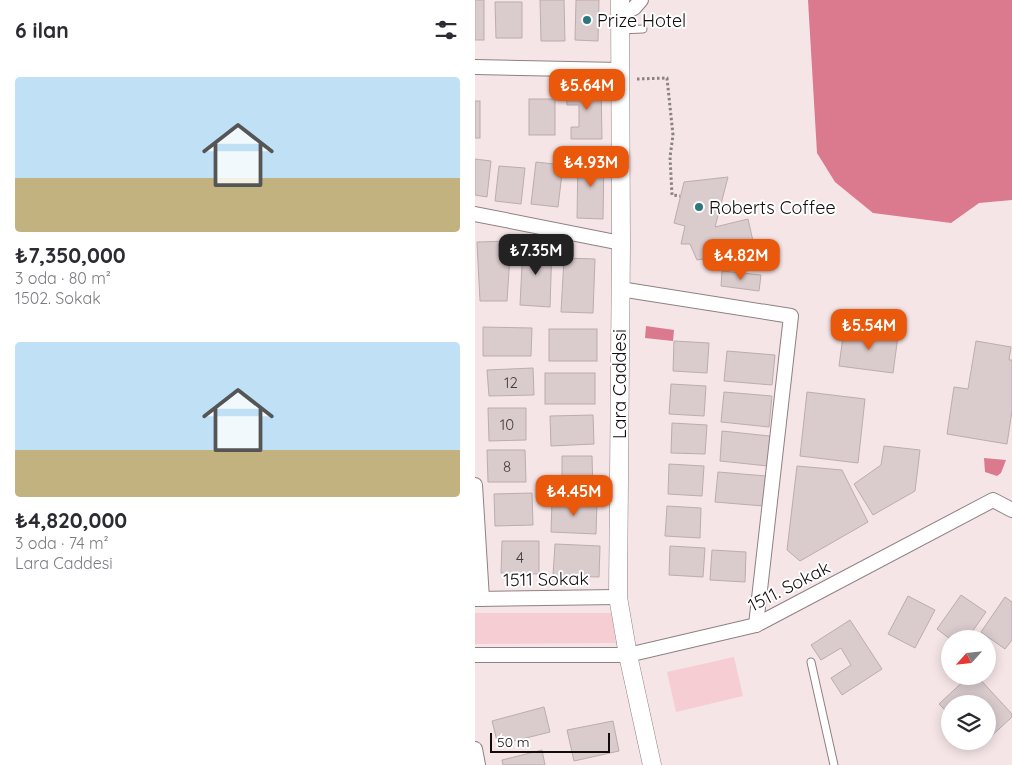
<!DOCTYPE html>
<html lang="tr">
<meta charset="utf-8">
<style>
:root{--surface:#fff;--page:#f2f2f3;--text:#2b2b33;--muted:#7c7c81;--accent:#ea580c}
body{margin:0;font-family:Quicksand,sans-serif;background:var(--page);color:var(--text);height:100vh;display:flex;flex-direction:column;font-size:19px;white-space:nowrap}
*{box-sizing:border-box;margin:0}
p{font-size:16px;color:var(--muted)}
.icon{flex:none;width:28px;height:28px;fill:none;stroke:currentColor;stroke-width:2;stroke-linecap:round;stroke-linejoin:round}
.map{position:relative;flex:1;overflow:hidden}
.panel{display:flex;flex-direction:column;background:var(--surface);width:475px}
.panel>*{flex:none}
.needle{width:32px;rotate:243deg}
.buttons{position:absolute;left:466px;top:630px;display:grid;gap:10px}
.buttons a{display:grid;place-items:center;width:55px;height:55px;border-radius:50%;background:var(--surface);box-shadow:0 2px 12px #0003;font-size:25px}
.scale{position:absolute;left:15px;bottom:12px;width:120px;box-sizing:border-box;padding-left:5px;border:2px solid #110c0d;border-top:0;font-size:14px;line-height:18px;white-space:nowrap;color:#110c0d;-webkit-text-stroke:4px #fff;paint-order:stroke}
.price{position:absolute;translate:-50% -42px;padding:0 11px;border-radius:10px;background:var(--accent);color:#fff;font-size:16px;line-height:32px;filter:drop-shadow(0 1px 2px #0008)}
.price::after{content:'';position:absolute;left:50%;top:30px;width:15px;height:11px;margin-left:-8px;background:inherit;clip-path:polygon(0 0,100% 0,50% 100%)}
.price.on{background:#222;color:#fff}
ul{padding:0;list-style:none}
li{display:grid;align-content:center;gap:10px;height:265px;padding:0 15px}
li span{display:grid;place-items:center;height:155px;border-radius:5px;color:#555}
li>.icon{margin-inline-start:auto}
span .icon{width:90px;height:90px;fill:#fffc;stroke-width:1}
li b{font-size:21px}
h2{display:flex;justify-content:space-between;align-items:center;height:60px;padding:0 15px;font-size:21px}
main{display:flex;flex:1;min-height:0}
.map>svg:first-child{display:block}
.green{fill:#f5cdd3}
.water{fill:#db798e}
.building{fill:#dacbcd;stroke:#bbacae}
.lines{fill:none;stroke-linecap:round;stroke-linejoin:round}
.service-casing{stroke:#8f8083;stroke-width:9}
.minor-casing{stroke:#8f8083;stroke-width:16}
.tertiary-casing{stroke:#8f8083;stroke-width:19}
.path{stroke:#8b8082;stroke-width:3;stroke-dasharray:2.5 2.5;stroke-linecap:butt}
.service{stroke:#fff;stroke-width:7}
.minor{stroke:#fff;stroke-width:14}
.tertiary{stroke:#fff;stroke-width:18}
.poi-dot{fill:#2e777e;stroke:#fff;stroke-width:2}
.labels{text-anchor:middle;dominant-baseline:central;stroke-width:4;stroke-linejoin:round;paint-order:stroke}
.number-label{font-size:15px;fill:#433c3d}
.poi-label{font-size:18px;fill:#110c0d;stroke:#fff;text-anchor:start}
.street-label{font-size:18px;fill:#110c0d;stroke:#fff}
</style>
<main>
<section class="panel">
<h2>6 ilan<svg class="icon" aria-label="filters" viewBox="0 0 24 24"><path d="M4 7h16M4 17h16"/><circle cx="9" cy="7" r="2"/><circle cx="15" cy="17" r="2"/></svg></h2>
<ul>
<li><span style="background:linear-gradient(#bfe0f5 65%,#c2b280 0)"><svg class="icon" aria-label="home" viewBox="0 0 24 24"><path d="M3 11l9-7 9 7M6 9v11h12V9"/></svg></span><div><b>₺7,350,000</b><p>3 oda · 80 m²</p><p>1502. Sokak</p></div></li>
<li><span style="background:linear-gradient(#bfe0f5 70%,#c2b280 0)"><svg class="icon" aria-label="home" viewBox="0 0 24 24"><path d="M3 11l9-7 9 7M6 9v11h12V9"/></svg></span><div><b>₺4,820,000</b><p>3 oda · 74 m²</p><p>Lara Caddesi</p></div></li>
</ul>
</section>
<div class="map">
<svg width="537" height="765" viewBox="0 0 537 765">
<rect width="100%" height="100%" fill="#f5e5e7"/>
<g class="green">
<polygon points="0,613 136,613 141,643 0,644"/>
<polygon points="259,657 268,696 201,712 192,672"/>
</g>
<g class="water">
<polygon points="333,0 537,0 537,200 504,203 476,223 398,213 360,182 342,153"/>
<polygon points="171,326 199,330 198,341 170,338"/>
<polygon points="509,458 531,460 526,473 522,476 510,472"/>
</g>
<g class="building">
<rect x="0" y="0" width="9" height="40"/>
<polygon points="65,0 89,0 90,41 66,41"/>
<polygon points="101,0 124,0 123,41 100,40"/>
<polygon points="20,2 47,2 47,38 21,38"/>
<polygon points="126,85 127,139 96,139 96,127 104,127 104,105 92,105 91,86"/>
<rect x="54" y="99" width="26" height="36"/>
<rect x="0" y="101" width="5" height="37"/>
<polygon points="103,157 129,157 128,219 102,218"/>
<polygon points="0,159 16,161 12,197 0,195"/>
<polygon points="61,162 88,165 83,207 56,204"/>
<polygon points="24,166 50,168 46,204 20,201"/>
<polygon points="253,177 240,227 273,219 280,250 222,260 215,244 206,244 210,226 199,223 209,182"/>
<polygon points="36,241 32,301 5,301 2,242"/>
<polygon points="48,244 77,246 75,307 45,305"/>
<polygon points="89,258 120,259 118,313 86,312"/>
<polygon points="247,271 286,275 284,291 246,286"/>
<polygon points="8,327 57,328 56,356 8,356"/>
<rect x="74" y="329" width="48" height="32"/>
<polygon points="369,329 423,336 418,373 364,366"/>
<polygon points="199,341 234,343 232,373 198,371"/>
<polygon points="501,341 536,347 534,360 537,360 537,411 532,444 472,434 479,387 493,389"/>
<polygon points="252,351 300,355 297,385 249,381"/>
<polygon points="58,368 59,395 14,396 12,370"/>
<rect x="70" y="373" width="50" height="31"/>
<polygon points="196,384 231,386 229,416 194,414"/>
<polygon points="249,392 297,396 294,427 246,422"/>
<polygon points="332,392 390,399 383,463 325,456"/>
<polygon points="13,408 51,408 51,440 14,441"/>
<polygon points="118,415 119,444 76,446 75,416"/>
<polygon points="197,423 232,425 230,454 196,453"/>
<polygon points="247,431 295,436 293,466 245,461"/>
<polygon points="409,446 445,450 440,491 398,515 379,484 406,465"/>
<polygon points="12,450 50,450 51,482 13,482"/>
<polygon points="87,456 117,456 118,490 87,490"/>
<polygon points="194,464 229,466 227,496 193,494"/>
<polygon points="322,466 367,470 393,522 325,561 312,550"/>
<polygon points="243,472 291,476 288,506 240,502"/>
<polygon points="57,493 58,525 20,526 19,494"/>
<polygon points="77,500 122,502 121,534 76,532"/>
<polygon points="192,506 226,508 225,538 190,536"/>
<polygon points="27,541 64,541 64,574 26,573"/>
<polygon points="80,544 125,546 124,577 78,576"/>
<polygon points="195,546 230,548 228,577 194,575"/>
<polygon points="237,550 271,552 270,582 235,580"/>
<polygon points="486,595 511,612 492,639 475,639 462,629"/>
<polygon points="433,596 460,610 440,648 413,634"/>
<polygon points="530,597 537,602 537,640 530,649 506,632"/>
<polygon points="375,620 407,669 367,695 356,678 376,665 366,648 346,660 336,645"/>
<polygon points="494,676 502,676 537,714 537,717 512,740 512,704 496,704 494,701 491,704 475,704 475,715 464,704"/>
<polygon points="69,707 75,732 23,745 17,721"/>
<polygon points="138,721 144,751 99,761 92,730"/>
<polygon points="498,741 511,741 504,748"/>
<polygon points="67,750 70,765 28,765 27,760"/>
</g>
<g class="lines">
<g class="service-casing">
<g id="service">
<polyline points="145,30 168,29"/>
<polyline points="336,662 359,765"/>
</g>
</g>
<g class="minor-casing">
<g id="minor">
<polyline points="145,13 159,8 166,0"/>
<polyline points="0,67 145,70"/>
<polyline points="0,214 146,243"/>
<polyline points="145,289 316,316 281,625"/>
<polyline points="0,485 7,599"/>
<polyline points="0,599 143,597"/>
<polyline points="0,655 153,655 281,625 518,500 537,510"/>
<polyline points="0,749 3,765"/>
</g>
</g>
<g class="tertiary-casing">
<polyline id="tertiary" points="145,0 146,243 143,597 153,655 177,765"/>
</g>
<polyline class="path" points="162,79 192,78 198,135 195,157 197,195 205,196"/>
<use href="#service" class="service"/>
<use href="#minor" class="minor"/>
<use href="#tertiary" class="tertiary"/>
</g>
<g class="poi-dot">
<circle cx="112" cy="20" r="5"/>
<circle cx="224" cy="207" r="5"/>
</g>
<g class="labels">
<g class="number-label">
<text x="36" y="382">12</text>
<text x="32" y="424">10</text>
<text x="32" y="466">8</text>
<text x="45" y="557">4</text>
</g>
<g class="poi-label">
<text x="122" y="20">Prize Hotel</text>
<text x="234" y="207">Roberts Coffee</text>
</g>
<g class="street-label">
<text transform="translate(144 384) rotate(-90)">Lara Caddesi</text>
<text transform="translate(71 579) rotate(-1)">1511 Sokak</text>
<text transform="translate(314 586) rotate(-27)">1511. Sokak</text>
</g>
</g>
</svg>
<div class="buttons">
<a><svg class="needle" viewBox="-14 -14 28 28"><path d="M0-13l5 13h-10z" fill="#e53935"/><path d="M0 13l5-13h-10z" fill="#7c7c81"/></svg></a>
<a><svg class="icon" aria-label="layers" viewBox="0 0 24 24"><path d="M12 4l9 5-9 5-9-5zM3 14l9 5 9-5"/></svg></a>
</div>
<div class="scale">50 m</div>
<b class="price" style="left:112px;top:111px">₺5.64M</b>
<b class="price" style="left:116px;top:188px">₺4.93M</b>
<b class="price on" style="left:61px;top:276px">₺7.35M</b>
<b class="price" style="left:266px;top:281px">₺4.82M</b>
<b class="price" style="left:394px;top:351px">₺5.54M</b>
<b class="price" style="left:99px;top:517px">₺4.45M</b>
</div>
</main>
